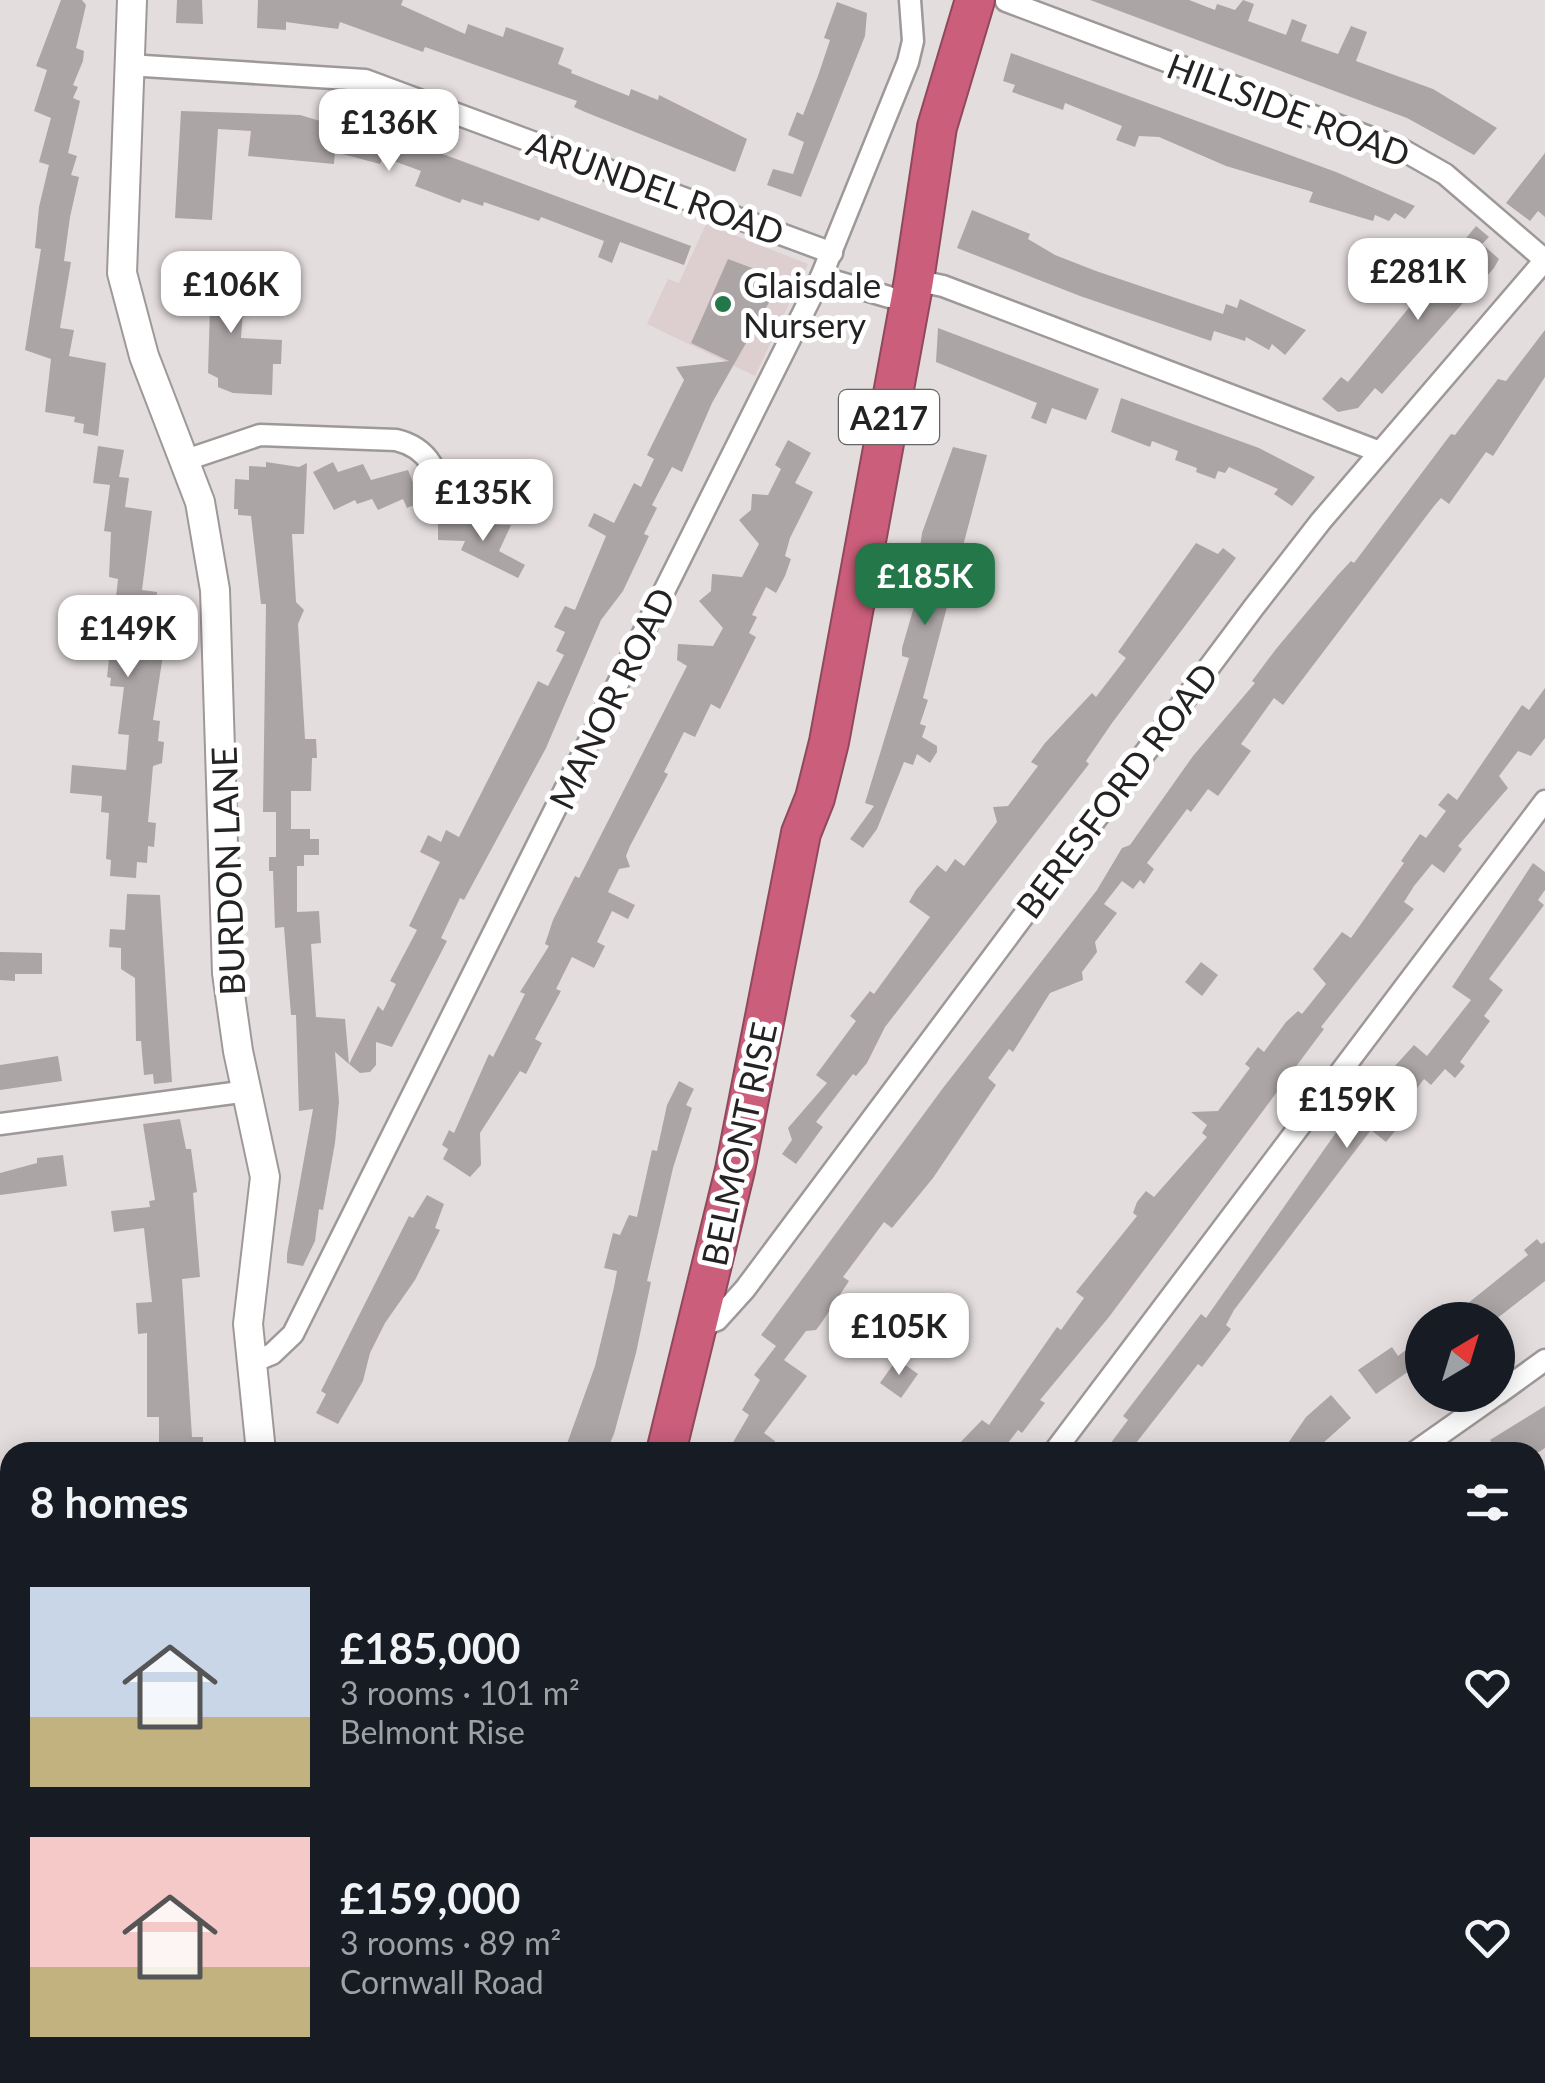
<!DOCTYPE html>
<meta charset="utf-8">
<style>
:root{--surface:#171b24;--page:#20242c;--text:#f1f3f6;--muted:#9ea1a6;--accent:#237748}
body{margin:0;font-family:Lato,sans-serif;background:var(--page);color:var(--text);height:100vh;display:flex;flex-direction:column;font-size:38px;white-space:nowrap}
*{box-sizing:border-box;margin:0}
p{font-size:32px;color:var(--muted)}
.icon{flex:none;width:55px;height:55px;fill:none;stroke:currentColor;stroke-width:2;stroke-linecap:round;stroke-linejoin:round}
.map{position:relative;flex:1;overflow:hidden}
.drawer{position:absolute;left:0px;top:1442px;width:1545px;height:642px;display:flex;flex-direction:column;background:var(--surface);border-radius:30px 30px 0 0;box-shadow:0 5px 25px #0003}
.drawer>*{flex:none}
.needle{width:65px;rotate:38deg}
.buttons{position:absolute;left:1405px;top:1302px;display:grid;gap:20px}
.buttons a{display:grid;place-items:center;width:110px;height:110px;border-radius:50%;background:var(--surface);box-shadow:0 5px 25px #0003;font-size:50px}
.price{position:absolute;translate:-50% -85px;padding:0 22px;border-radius:20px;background:#fff;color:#222;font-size:32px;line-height:65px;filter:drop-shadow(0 2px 5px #0008)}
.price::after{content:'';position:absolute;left:50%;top:60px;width:30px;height:22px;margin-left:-15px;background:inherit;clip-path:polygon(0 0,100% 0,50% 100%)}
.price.current{background:var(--accent);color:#fff}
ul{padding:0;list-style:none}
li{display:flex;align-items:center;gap:30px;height:250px;padding:0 30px}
li span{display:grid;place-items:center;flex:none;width:280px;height:200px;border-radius:0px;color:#555}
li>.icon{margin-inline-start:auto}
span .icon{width:120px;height:120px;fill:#fffc;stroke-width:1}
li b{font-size:42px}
h2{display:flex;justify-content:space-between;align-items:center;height:120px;padding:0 30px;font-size:42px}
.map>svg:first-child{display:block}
.built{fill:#ddced0}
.green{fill:#fdb6c5}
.building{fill:#aca5a6}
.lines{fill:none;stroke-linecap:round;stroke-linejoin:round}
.street-casing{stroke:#9f9899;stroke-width:25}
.secondary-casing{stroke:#9f9899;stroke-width:32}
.highway-casing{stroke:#90495c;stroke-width:42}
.street{stroke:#fff;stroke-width:20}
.secondary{stroke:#fff;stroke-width:28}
.highway{stroke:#ca5e7b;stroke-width:38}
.poi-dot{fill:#237748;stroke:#fff;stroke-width:4}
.labels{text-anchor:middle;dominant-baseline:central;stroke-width:10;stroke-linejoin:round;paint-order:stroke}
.shield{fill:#fff;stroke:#666464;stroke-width:2.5}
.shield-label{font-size:32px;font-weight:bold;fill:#242222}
.street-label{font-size:35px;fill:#242222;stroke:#fff}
.poi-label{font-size:35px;fill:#242222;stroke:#fff;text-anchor:start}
</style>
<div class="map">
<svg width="1545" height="2083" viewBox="0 0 1545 2083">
<rect width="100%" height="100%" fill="#e4ddde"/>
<polygon class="built" points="706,224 808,264 755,376 647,324 668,279 679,283"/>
<polygon class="green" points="1545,1992 1545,2083 1484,2083 1489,2075 1535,2075 1535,2007"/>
<g class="building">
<polygon points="61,0 82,0 86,5 76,48 84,51 83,61 73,85 78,87 73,98 80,101 68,153 77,156 71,175 79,177 70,217 64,261 71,262 60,328 74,330 69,356 106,363 98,436 83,433 84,424 74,422 75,417 45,412 51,359 25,350 41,249 35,248 39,207 49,165 39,162 51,118 34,111 47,70 36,66"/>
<polygon points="177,0 202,0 203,24 176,23"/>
<polygon points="258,0 403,0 401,5 465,34 468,24 503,37 506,27 564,48 558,64 572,70 571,73 629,96 631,89 658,100 659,95 747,139 735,172 585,112 574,107 577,101 425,47 423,52 340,22 338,29 286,22 286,30 257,28"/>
<polygon points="1090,0 1189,0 1215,10 1217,4 1235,10 1243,0 1254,4 1248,21 1286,35 1292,19 1307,25 1301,41 1338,54 1351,26 1367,32 1356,61 1433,89 1497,128 1474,155 1407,118"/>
<polygon points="837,2 867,13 865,36 801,197 767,185 773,169 793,174 804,142 788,135 797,112 803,115 818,76 830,40 824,38"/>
<polygon points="1011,53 1336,172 1415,206 1405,219 1395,213 1389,221 1375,215 1373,221 1309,202 1313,192 1226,166 1159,137 1139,136 1135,147 1116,140 1122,126 1065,103 1063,110 1012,92 1015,85 1003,81"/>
<polygon points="181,111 300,115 357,132 362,124 691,246 684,265 620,242 612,263 598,257 604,241 541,217 539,221 484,202 483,206 462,199 460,203 415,186 421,171 383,157 380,164 335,152 334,164 248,156 251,131 218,129 212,220 175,218"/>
<polygon points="1545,153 1545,217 1538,211 1530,221 1506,203"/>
<polygon points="972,210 1030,234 1028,239 1055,255 1096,271 1223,314 1226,304 1237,308 1240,299 1306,330 1285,355 1272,344 1269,350 1246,337 1245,341 1214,331 1211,341 1080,296 957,248"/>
<polygon points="1476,226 1489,237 1482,244 1499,259 1494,268 1382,394 1375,388 1358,408 1338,412 1322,399 1341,377 1348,382"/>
<polygon points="728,259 776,277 771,299 712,403 682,472 672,467 652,505 657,508 644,534 649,536 623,591 601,620 546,748 464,900 460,898 441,938 447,941 392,1047 376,1042 376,1065 370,1072 360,1073 349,1064 378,1006 383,1011 396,984 390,981 417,930 409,926 440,862 420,852 428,835 441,842 446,830 459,837 538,681 548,686 564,655 556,651 565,632 554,627 565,606 575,610 606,536 588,526 594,513 614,523 634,483 641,487 654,459 647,455 684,380 676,367 729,361 691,343"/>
<polygon points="173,265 224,267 223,294 244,295 241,338 282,340 281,364 273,364 272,395 233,393 218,387 218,378 208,373 210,308 201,308 202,286 172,285"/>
<polygon points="938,328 1099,389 1086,420 1052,408 1046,424 1031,418 1037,403 936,362"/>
<polygon points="1545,330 1545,377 1493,456 1486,452 1449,504 1441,498 1434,506 1283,705 1274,698 1241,744 1251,751 1218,796 1208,789 1191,812 1187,809 1147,863 1154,869 1144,884 1140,880 1133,889 1122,881 1104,904 1117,913 1095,942 1097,952 1082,972 1083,980 1050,993 1013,1052 1009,1049 988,1078 996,1085 933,1178 892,1228 884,1222 843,1277 849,1281 822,1322 816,1330 806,1331 784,1360 807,1376 764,1433 775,1441 767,1452 743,1452 732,1444 749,1415 742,1410 760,1380 754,1375 776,1346 761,1335 943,1088 1097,890 1122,848 1130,845 1193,756 1255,683 1252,681 1276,649 1337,576 1351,561 1354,563 1451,434 1455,435 1498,379 1506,381"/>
<polygon points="1121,398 1259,448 1315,477 1292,506 1274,494 1278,489 1229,467 1225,473 1218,471 1215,479 1196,472 1197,468 1175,460 1178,451 1152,441 1150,447 1111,432"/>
<polygon points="788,440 811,453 795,483 813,492 790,538 785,556 791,559 785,576 776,593 766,587 752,615 757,617 749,633 756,637 720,709 711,704 695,737 684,732 664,772 668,774 630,846 626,856 630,867 619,869 608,892 635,905 628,919 612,911 597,942 605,946 594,968 572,957 556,989 561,991 535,1039 542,1043 526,1074 520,1071 480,1133 481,1165 470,1177 443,1159 448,1149 442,1145 449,1130 454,1133 489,1054 493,1057 525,994 520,992 549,946 545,944 553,920 575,876 579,878 687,666 677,660 678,644 713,646 723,628 699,601 711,591 712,574 742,577 759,544 739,520 751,510 752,494 768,495 781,469 775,465"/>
<polygon points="98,446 124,450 119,477 129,478 125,507 152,511 142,590 157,592 153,654 163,655 153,720 160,721 158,741 164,742 162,763 153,766 148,822 156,823 154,847 148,846 147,863 137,862 136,878 110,876 111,860 106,859 109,813 101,812 102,796 70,793 72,765 126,770 129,735 118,734 124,687 110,686 111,678 107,677 118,579 109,577 111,532 104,531 110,485 93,483"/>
<polygon points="953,447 987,455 923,698 928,700 920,724 926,726 922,737 937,746 937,752 930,763 917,754 913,765 904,762 877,829 863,848 850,839 874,806 865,803 909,658 902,656 902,648 916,600 910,592 924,549 920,548 922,533"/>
<polygon points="266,462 299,467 307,463 304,534 292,534 296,602 304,610 298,624 305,739 316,739 317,758 312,758 311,791 291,791 291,829 310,829 310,839 319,839 319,855 304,855 304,866 297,866 297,912 319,911 321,943 311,944 316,1017 345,1019 349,1064 335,1052 339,1102 335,1143 323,1210 319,1209 315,1241 303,1266 287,1263 287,1254 313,1109 299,1111 296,1015 291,1015 284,927 275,928 273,871 269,871 269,857 276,857 276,812 263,812 266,604 261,604 251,516 238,515 238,509 234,509 235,479 249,480 249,466 266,467"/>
<polygon points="333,462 338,472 363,464 371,480 408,470 421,502 407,508 403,499 378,510 372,499 357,504 355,500 334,510 313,472"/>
<polygon points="465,474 518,502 510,517 458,487"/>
<polygon points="438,523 511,525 499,551 525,565 518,578 461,550 465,541 438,540"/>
<polygon points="1196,543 1218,554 1223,548 1236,558 1112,723 1086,761 1089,764 885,1027 867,1063 856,1076 853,1074 816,1122 823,1127 796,1164 782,1154 792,1140 788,1128 827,1083 816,1075 856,1021 850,1016 870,991 874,994 930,917 909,902 916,890 937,865 946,872 955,859 964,866 997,822 993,807 1008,806 1038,766 1031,762 1045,743 1092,693 1096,697 1126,658 1118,652"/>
<polygon points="1545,688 1545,738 1531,756 1518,751 1499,776 1508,788 1458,846 1462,849 1444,873 1432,864 1414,886 1404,902 1414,909 1321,1027 1324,1029 1109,1317 1040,1400 1045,1403 1022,1433 1018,1430 1001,1452 951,1452 982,1420 989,1425 1057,1327 1061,1330 1084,1298 1076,1292 1137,1216 1133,1213 1137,1202 1146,1191 1154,1197 1207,1137 1202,1133 1207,1125 1191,1112 1218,1111 1250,1068 1245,1064 1258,1047 1264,1052 1286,1022 1298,1011 1302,1014 1326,984 1313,969 1342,932 1351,938 1404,863 1401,861 1420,834 1426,838 1446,811 1438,805 1448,793 1457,800 1522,705 1529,710"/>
<polygon points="1533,863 1545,872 1545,890 1538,900 1544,905 1489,979 1503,990 1484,1016 1490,1021 1460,1062 1465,1066 1455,1078 1445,1069 1431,1085 1424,1079 1393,1119 1400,1125 1386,1142 1371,1130 1234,1310 1226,1325 1231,1329 1202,1367 1198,1364 1129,1452 1104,1452 1128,1420 1123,1416 1201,1314 1206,1318 1342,1124 1414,1045 1427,1056 1471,1000 1452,987"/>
<polygon points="127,894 160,895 172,1082 154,1084 153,1074 144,1075 141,1041 136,1041 135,978 121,969 121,948 109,947 110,929 125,930"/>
<polygon points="0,952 42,953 42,974 15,974 15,981 0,980"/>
<polygon points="1201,962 1218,975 1202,996 1185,982"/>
<polygon points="58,1056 62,1081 0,1090 0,1065"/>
<polygon points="679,1081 694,1089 686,1105 692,1108 673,1168 647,1281 651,1282 636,1353 614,1434 606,1452 564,1452 595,1366 614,1287 617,1271 604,1268 613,1233 620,1235 629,1215 637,1217 652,1150 657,1151 667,1105"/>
<polygon points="180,1119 186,1149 191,1149 197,1192 193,1193 200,1277 182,1279 192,1437 203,1437 203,1452 159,1452 159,1417 147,1417 147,1333 138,1334 136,1303 152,1302 144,1228 114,1232 111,1211 150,1207 149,1201 155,1200 143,1124"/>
<polygon points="63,1155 67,1186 0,1195 0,1173 37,1163 37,1158"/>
<polygon points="427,1195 444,1204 435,1228 440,1230 415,1280 385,1323 370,1353 363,1381 338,1424 316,1413 326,1394 321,1391 409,1216 413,1218"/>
<polygon points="1537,1239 1541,1244 1545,1242 1545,1281 1495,1320 1447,1320 1528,1255 1524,1250"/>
<polygon points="1422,1338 1422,1362 1376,1394 1358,1370 1392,1347 1398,1356"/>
<polygon points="897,1359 918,1374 901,1398 880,1383"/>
<polygon points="1331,1395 1351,1418 1313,1452 1282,1452 1306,1417"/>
<polygon points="1545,1406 1545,1448 1539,1452 1498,1452 1490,1440"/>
</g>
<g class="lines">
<g class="street-casing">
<g id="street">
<polyline points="128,65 365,80 832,253"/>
<polyline points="821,277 889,297"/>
<polyline points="914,280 943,286 1380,452"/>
<path d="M186 460 260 435 396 440C434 449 438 477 447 512"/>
<polyline points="0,1124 248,1091"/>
<polyline points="699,1327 717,1320 745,1289 1254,607 1321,521 1545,260 1445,174 1401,149 1006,1"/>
<polyline points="250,1363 272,1354 293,1334 821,277 908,62 913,41 910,0"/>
<polyline points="1498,1394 1545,1360"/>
<polyline points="1054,1452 1545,801"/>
<polyline points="1415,1452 1496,1395"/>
<polyline points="1535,1755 1545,1740"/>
<polyline points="578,2083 584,2075"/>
<polyline points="943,2083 948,2075"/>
<polyline points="1312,2083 1318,2075"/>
</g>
</g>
<g class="secondary-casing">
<g id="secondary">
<polyline points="132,0 122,273 144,356 200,502 215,590 227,973 238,1051 265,1177 248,1324 261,1452"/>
<polyline points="217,2075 217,2083"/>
</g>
</g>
<g class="highway-casing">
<g id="highway">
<polyline points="666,1452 735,1170 801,833 815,798 829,742 914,280 937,127 975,0"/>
<polyline points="481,2083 484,2075"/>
</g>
</g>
<use href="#street" class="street"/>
<use href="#secondary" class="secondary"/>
<use href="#highway" class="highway"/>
</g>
<circle class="poi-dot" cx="723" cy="304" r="10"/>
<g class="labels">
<rect class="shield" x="839" y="390" width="100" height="54" rx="8"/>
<g class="shield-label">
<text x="889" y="417">A217</text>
</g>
<g class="street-label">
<text transform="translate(1289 109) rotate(21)">HILLSIDE ROAD</text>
<text transform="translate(656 187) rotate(20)">ARUNDEL ROAD</text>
<text transform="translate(611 698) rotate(-64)">MANOR ROAD</text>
<text transform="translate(1116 790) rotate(-53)">BERESFORD ROAD</text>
<text transform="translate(227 871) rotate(-92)">BURDON LANE</text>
<text transform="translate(738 1144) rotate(-78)">BELMONT RISE</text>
</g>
<g class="poi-label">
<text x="743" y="284">Glaisdale<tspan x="743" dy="40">Nursery</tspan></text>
</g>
</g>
</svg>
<div class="buttons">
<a><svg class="needle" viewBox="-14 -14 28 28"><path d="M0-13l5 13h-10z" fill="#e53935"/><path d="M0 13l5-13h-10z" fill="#9ea1a6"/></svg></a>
</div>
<b class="price" style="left:389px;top:174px">£136K</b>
<b class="price" style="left:1418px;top:323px">£281K</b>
<b class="price" style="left:231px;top:336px">£106K</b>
<b class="price" style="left:483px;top:544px">£135K</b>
<b class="price current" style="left:925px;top:628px">£185K</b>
<b class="price" style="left:128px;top:680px">£149K</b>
<b class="price" style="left:1347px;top:1151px">£159K</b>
<b class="price" style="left:899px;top:1378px">£105K</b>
<section class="drawer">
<h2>8 homes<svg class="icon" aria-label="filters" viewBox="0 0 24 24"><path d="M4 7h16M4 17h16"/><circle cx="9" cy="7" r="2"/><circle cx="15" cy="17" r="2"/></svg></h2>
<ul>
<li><span style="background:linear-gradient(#c9d6e8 65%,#c2b280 0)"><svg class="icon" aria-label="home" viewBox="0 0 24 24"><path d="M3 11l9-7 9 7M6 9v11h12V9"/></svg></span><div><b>£185,000</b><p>3 rooms · 101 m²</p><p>Belmont Rise</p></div><svg class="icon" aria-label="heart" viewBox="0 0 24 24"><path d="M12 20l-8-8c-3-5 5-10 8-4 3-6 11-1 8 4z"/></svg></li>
<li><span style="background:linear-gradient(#f6c9c9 65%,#c2b280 0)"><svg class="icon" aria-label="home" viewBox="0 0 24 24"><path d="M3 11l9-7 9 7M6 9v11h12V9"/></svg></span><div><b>£159,000</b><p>3 rooms · 89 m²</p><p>Cornwall Road</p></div><svg class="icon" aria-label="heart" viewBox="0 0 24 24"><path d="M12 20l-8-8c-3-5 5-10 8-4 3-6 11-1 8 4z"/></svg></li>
</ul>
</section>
</div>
